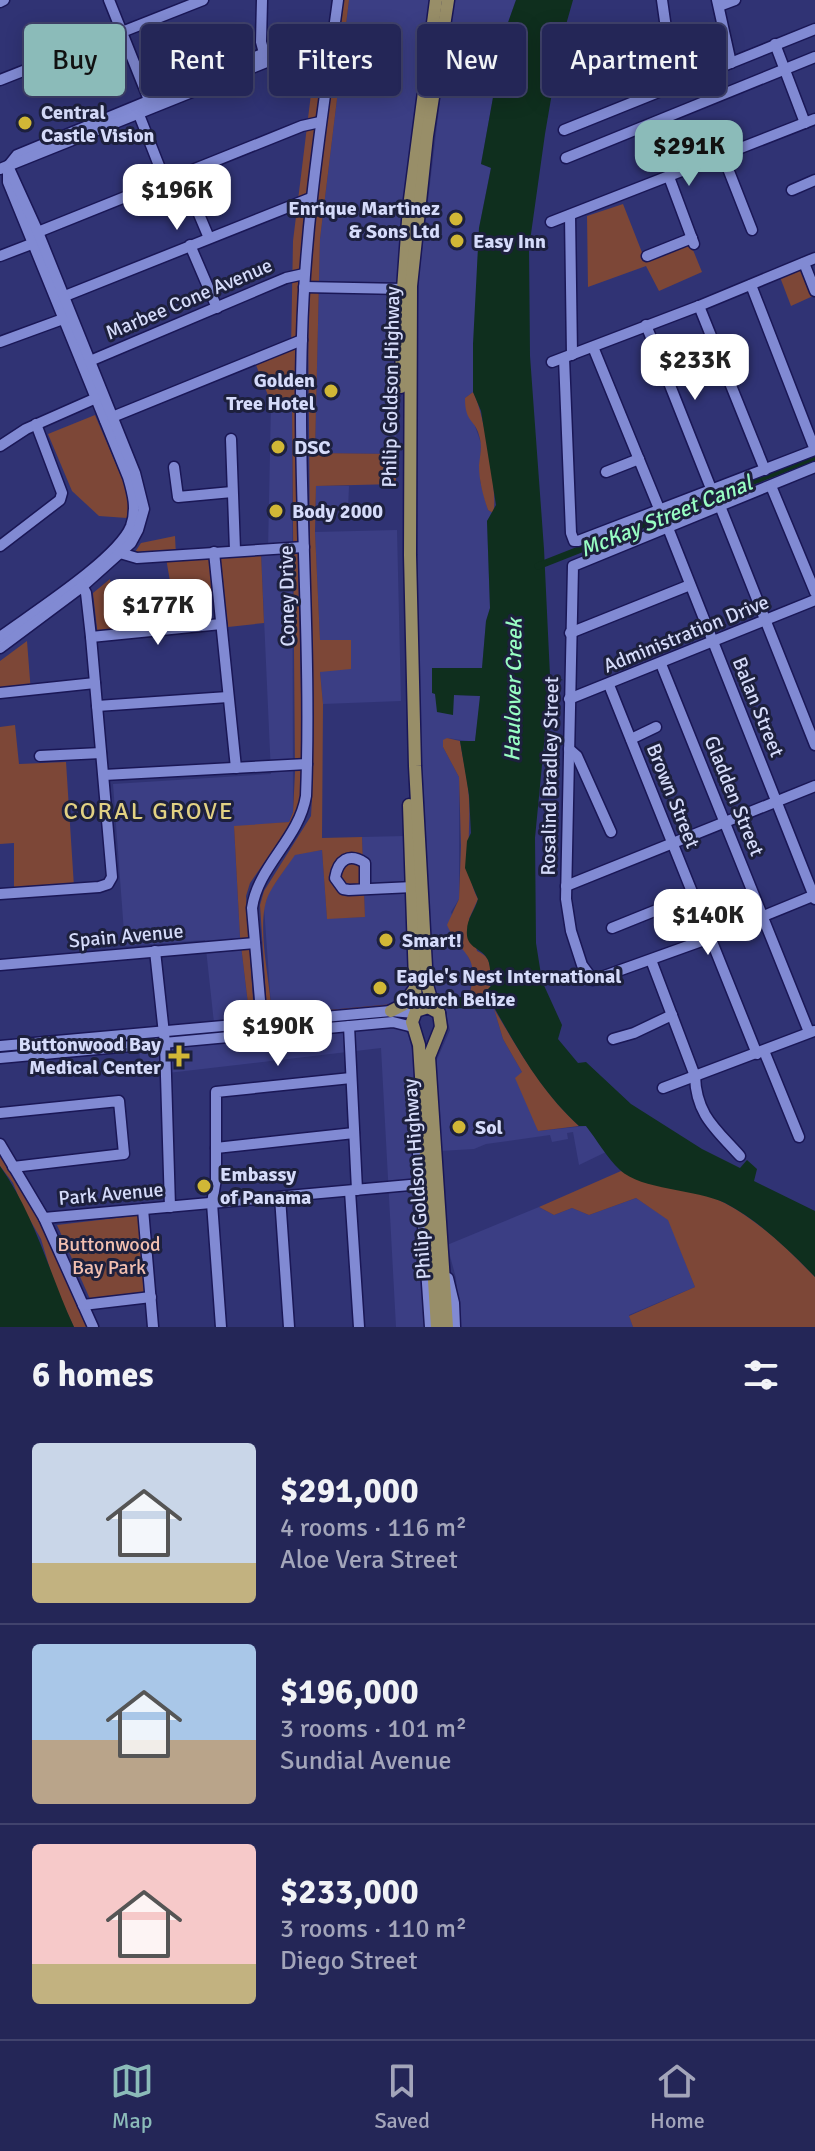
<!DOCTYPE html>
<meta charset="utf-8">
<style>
:root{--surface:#242657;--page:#303261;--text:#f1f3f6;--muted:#a3a5ba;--line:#41436d;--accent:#8bbbb9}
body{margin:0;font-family:Signika,sans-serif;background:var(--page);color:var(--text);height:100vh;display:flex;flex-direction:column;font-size:30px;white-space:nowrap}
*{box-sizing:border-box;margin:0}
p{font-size:26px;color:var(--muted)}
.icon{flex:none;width:44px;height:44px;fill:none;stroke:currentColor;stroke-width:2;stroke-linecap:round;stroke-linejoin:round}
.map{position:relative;height:1327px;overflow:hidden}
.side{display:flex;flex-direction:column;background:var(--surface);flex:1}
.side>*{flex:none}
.guide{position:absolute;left:24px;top:24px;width:768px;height:72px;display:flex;gap:16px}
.price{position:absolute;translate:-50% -68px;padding:0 18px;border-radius:16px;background:#fff;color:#222;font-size:26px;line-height:52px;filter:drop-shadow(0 2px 4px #0008)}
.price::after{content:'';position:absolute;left:50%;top:48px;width:24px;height:18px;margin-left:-12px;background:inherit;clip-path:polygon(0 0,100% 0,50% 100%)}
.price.on{background:var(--accent);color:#111}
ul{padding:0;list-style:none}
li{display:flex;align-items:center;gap:24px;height:200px;padding:0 32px}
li+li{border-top:2px solid var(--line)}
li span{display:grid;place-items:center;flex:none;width:224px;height:160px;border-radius:8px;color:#555}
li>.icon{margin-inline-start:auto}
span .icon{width:96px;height:96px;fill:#fffc;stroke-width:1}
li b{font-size:34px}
h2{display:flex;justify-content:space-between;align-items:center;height:96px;padding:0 32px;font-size:34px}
.chip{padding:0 28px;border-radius:8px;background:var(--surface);box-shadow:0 4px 20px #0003,0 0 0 2px var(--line);font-size:28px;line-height:72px}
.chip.on{background:var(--accent);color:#111}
.menu{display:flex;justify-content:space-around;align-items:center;height:112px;border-top:2px solid var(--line);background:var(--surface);font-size:22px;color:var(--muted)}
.menu a{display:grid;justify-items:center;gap:4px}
.menu .on{color:var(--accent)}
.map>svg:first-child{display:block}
.built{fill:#3b3e84}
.green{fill:#7d4737}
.water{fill:#0f2f1e}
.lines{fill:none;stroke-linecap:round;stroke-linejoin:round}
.canal{stroke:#0f2f1e;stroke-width:7}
.minor-casing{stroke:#1a1756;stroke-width:13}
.major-casing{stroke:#1a1756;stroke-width:15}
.minor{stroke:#818ad3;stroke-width:10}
.major{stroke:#988e68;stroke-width:12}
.poi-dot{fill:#d1b736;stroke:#1d203d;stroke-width:3}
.labels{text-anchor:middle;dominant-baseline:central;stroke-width:6;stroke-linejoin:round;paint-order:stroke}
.poi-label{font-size:20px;font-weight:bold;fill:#d5dbfa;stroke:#1d203d;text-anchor:start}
.street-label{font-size:20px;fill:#d5dbfa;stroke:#1d203d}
.park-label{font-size:20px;fill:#f2bfb0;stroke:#1d203d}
.water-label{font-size:22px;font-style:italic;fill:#98fdc3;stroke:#1d203d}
.quarter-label{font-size:24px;letter-spacing:2px;fill:#e2d183;stroke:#1d203d}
</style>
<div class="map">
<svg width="815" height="1327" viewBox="0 0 815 1327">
<rect width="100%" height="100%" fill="#303374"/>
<g class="built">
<polygon points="349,0 433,0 398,349 396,454 315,453 320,239"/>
<polygon points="452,0 516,0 505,31 481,164 491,167 479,228 473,392 465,398 481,443 480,481 488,510 493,513 487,521 490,608 486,621 482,669 435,694 453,714 453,695 481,696 475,742 447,738 443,747 459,777 459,899 451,912 463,947 474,968 469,996 454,998 453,1008 494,1009 503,1039 522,1072 538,1131 586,1126 606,1152 579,1165 573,1132 567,1133 568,1139 552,1142 550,1135 486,1144 474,1149 440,1151 435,1064 450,1030 447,1018 434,992 423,801 418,636 417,347 419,276"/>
<polygon points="292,402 293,812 289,822 234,827 240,937 250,1021 214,1023 205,940 125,946 113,784 271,774 261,552 268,551 271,403"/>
<polygon points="316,486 349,486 348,509 316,510"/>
<polygon points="397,530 401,701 323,704 320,672 351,640 320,641 315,532"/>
<polygon points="405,836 412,987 403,1003 275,1015 271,1006 264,907 269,892 295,854 322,850 327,918 365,917 362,837"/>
<polygon points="391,1027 403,1028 408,1034 415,1061 411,1107 426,1327 396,1327 381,1048 142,1076 139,1050"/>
<polygon points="636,1198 669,1220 695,1287 629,1315 633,1327 460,1327 456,1278 447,1245 539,1207 554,1215 572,1208 589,1215"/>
</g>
<g class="green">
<path d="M341 0H349L320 239 315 453 396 454V484L316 486 315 532 320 640H351V669L320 672 323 704 322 838 362 837 365 917 327 919 322 850 295 855C287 867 277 879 270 892 255 918 269 975 271 1006L275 1015 403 1003 395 1006 271 1018 267 1012 260 905 264 891 311 816 312 798 308 305 313 228Z"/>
<path d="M325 49C316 121 305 193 301 266 290 439 302 613 302 787L299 812 250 883 246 896 254 1014 250 1021 240 937 234 826 289 822 293 812 295 773 292 403H271L256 365 291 350 293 241 316 53Z"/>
<polygon points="623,204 645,260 691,245 702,272 659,291 646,266 588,287 587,216"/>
<polygon points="801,269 813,296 791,306 780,277"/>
<path d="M473 392C483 408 499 496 493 513L488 510C483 495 479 481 479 465 480 456 482 447 480 439 476 418 465 425 465 398Z"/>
<polygon points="95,415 129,495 127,518 99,516 72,491 48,434"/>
<polygon points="175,536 176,556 261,552 264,623 228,627 223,591 198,594 201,622 98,637 93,593 110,579 113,600 172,593 166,558 129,561 141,543"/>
<polygon points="27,641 31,693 0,696 0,661"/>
<polygon points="15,725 19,764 66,762 74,887 14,893 14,843 0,844 0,727"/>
<path d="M447 738 460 741C463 760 468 779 469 799 471 829 463 872 478 899L469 919 477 951C481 953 485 955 487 958 491 964 493 985 488 991 484 996 475 995 469 996 481 953 462 958 447 925L459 899 461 846 459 777 443 747V740Z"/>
<path d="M494 1009C520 1052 542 1092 579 1126L538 1131 515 1078 522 1072 503 1039Z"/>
<polygon points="0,1153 43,1224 88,1327 74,1327 56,1289 41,1239 23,1208 13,1183 0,1166"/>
<path d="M621 1171C644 1185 672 1187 699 1193 742 1204 785 1246 815 1277V1327H633L629 1316 695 1287 668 1220 636 1198 589 1215 572 1208 554 1215 539 1207Z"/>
<polygon points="142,1215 147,1292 90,1299 57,1225"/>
</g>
<g class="water">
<path d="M516 0H573L560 46 545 134 529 248 530 356 544 549 550 676 563 680 550 682 535 838 536 943 542 981 562 1025 558 1039 578 1063 586 1062 631 1104 702 1149 740 1168 747 1160 757 1169 754 1181 815 1211V1277C788 1249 759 1221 725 1203 696 1189 641 1190 620 1170 607 1158 597 1140 586 1126H579C541 1091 520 1053 495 1009L452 1008 453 998 483 994 491 986C490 978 491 967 488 960 482 947 465 949 467 930 467 919 475 910 478 899L465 868 467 841 471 833 469 795 460 741H475L480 696 454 695 453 715 437 712 435 694 432 693V668H482L486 621 490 608 487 521 496 505 481 411 473 392V344L479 228 491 168 481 164 505 31Z"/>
<path d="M0 1166C35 1215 49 1273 74 1327H0Z"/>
</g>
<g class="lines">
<polyline class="canal" points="538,566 815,457"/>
<g class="minor-casing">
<g id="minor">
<polyline points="109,0 149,100"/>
<polyline points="262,0 261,42 264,53"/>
<polyline points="662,0 674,85"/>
<polyline points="717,0 731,63"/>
<polyline points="0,2 4,0"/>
<polyline points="719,6 735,0"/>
<polyline points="775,44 805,123"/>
<polyline points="570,66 667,33"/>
<polyline points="0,80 203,0"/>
<polyline points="136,107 165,181"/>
<polyline points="564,130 815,29"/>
<polyline points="723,156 752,230"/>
<polyline points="566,158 815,57"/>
<polyline points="9,165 17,155 318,31 333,31"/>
<polyline points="0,169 319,41 332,41"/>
<polyline points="182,174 209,238"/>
<polyline points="669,177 694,244"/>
<polyline points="792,190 815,180"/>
<polyline points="570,215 572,355"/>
<polyline points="551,222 815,119"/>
<polyline points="38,232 302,126 320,122"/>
<polyline points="190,245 217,308"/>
<polyline points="0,256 34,243"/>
<polyline points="647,256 692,238"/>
<polyline points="804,263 815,291"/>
<polyline points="304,287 403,289"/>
<polyline points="60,298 311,198"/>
<polyline points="699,306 765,470"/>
<polyline points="646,325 712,491"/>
<polyline points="0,342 63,319"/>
<polyline points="593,347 660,511"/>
<polyline points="564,358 571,533 574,541 578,541 815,450 751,285"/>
<polyline points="90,361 286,278 304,274"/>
<polyline points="552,362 699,306 815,258"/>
<polyline points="105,420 302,340"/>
<polyline points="231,439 235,550"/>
<polyline points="0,446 26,429 94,399"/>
<polyline points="174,467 178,497 232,492"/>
<polyline points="815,467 573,566 566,899 571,931 582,965 593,980 710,938 815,895"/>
<polyline points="606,472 639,459"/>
<polyline points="771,486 815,592"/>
<polyline points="720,506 815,745"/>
<polyline points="668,528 815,899"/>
<polyline points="0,546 60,500 62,493 36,424"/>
<polyline points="214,552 236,768"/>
<polyline points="120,553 137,558 304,547"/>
<polyline points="570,633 690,585"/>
<path d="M0 637C31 614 118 559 131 526 137 509 133 494 128 477L8 182V170"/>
<polyline points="91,637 221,624"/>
<polyline points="0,648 83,586 131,543 138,530 144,509 135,473 38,232 8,166"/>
<polyline points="661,664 809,1032"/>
<polyline points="609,685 757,1054"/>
<polyline points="0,693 95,683"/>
<polyline points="569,699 815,600"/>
<polyline points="97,706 228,697"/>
<polyline points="631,739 656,727"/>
<polyline points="569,749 577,756 611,832"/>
<polyline points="40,756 101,753"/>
<polyline points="104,775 307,764"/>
<polyline points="566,886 815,786"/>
<path d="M365 889V863C349 852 338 860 335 878L343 889 349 890 413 887"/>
<polyline points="0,894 99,887 108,884 112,877 91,637 86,593 81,584"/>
<polyline points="612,928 694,895"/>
<polyline points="155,951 165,1043 170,1207"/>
<path d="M651 960 695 1076C696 1115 716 1129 740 1156"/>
<polyline points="0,965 255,943"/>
<polyline points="349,1026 357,1190"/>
<path d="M263 1035 252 908C258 866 299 839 306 796 312 643 297 490 302 336 305 223 323 112 338 0"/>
<polyline points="613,1039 634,1033 672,1015"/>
<polyline points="0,1046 391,1011 415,1013"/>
<polyline points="764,1051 799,1137"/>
<polyline points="0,1058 393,1022 413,1027"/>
<polyline points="663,1088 814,1031"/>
<polyline points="420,1112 417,1139 430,1327"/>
<polyline points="0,1113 119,1101 124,1154 13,1167"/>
<polyline points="0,1144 44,1218 93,1327"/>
<polyline points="216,1148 354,1133"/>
<polyline points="350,1191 359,1327"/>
<polyline points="280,1197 289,1327"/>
<polyline points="143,1209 153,1327"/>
<polyline points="44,1218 421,1184"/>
<polyline points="448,1278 454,1303 455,1327"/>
<polyline points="83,1305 151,1297"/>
<polyline points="221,1327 212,1203 216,1179 216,1092 351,1078"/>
</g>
</g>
<g class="major-casing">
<g id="major">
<polyline points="401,387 403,289 409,207 436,0"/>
<polyline points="409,805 416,1011"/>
<polyline points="391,1011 403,1005 416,987"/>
<polyline points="439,1013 431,999 427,985 415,766 410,555 411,286 427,136 448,0"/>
<polyline points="437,1327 419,1045 412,1022 416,1011 428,1007 439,1013 441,1027 429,1057 447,1327"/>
</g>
</g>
<use href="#minor" class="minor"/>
<use href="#major" class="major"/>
</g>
<g class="poi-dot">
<circle cx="25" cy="123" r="8"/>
<circle cx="456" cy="219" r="8"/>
<circle cx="457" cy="241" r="8"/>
<circle cx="331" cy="391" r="8"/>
<circle cx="278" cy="447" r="8"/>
<circle cx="276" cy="511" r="8"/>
<circle cx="386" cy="940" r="8"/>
<circle cx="380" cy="988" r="8"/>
<path d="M175 1044h8v8h8v8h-8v8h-8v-8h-8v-8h8z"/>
<circle cx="459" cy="1127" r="8"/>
<circle cx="204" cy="1186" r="8"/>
</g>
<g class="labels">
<g class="poi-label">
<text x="41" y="112">Central<tspan x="41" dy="23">Castle Vision</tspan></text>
<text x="440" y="208" text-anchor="end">Enrique Martinez<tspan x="440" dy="23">&amp; Sons Ltd</tspan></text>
<text x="473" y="241">Easy Inn</text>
<text x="315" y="380" text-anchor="end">Golden<tspan x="315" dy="23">Tree Hotel</tspan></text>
<text x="294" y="447">DSC</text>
<text x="292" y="511">Body 2000</text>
<text x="402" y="940">Smart!</text>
<text x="396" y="976">Eagle's Nest International<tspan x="396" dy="23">Church Belize</tspan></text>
<text x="161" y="1044" text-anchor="end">Buttonwood Bay<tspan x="161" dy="23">Medical Center</tspan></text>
<text x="475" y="1127">Sol</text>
<text x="220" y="1174">Embassy<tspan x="220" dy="23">of Panama</tspan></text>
</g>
<g class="street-label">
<text transform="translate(189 299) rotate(-23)">Marbee Cone Avenue</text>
<text transform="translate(391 387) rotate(-89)">Philip Goldson Highway</text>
<text transform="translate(287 596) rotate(-91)">Coney Drive</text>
<text transform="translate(686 634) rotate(-22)">Administration Drive</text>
<text transform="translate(758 707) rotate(68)">Balan Street</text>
<text transform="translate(550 776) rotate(-89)">Rosalind Bradley Street</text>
<text transform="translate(673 796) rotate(68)">Brown Street</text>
<text transform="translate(734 796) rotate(68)">Gladden Street</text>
<text transform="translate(126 936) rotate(-5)">Spain Avenue</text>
<text transform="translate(417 1179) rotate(-94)">Philip Goldson Highway</text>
<text transform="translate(111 1194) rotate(-5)">Park Avenue</text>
</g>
<g class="park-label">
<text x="109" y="1244">Buttonwood<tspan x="109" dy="23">Bay Park</tspan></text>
</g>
<g class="water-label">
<text transform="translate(666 516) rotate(-22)">McKay Street Canal</text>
<text transform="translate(513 690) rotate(-89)">Haulover Creek</text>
</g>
<g class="quarter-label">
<text x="149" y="811">CORAL GROVE</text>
</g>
</g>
</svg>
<b class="price on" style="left:689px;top:188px">$291K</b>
<b class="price" style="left:177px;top:232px">$196K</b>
<b class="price" style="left:695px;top:402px">$233K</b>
<b class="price" style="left:158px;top:647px">$177K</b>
<b class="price" style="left:708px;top:957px">$140K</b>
<b class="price" style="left:278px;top:1068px">$190K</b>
<div class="guide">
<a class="chip on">Buy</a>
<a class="chip">Rent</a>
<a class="chip">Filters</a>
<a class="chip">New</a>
<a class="chip">Apartment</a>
</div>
</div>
<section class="side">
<h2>6 homes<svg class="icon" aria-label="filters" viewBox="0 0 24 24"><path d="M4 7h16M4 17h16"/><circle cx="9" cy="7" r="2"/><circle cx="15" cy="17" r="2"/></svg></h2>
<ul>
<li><span style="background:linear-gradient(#c9d6e8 75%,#c2b280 0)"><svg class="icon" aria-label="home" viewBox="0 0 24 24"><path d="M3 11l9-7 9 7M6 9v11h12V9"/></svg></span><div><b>$291,000</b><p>4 rooms · 116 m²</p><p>Aloe Vera Street</p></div></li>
<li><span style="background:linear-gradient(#a9c7e8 60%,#b9a48a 0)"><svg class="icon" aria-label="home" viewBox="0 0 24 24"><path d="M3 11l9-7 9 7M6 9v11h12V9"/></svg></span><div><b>$196,000</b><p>3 rooms · 101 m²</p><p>Sundial Avenue</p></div></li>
<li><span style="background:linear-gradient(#f6c9c9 75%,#c2b280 0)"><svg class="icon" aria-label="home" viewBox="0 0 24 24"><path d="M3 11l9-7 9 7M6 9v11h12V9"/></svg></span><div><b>$233,000</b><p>3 rooms · 110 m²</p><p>Diego Street</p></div></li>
</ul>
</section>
<nav class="menu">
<a class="on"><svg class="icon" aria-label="map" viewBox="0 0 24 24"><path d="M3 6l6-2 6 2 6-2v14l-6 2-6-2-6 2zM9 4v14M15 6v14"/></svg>Map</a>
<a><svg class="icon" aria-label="saved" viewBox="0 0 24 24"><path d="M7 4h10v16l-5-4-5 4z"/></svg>Saved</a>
<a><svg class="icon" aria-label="home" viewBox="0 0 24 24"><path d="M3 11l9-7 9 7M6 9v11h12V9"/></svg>Home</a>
</nav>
